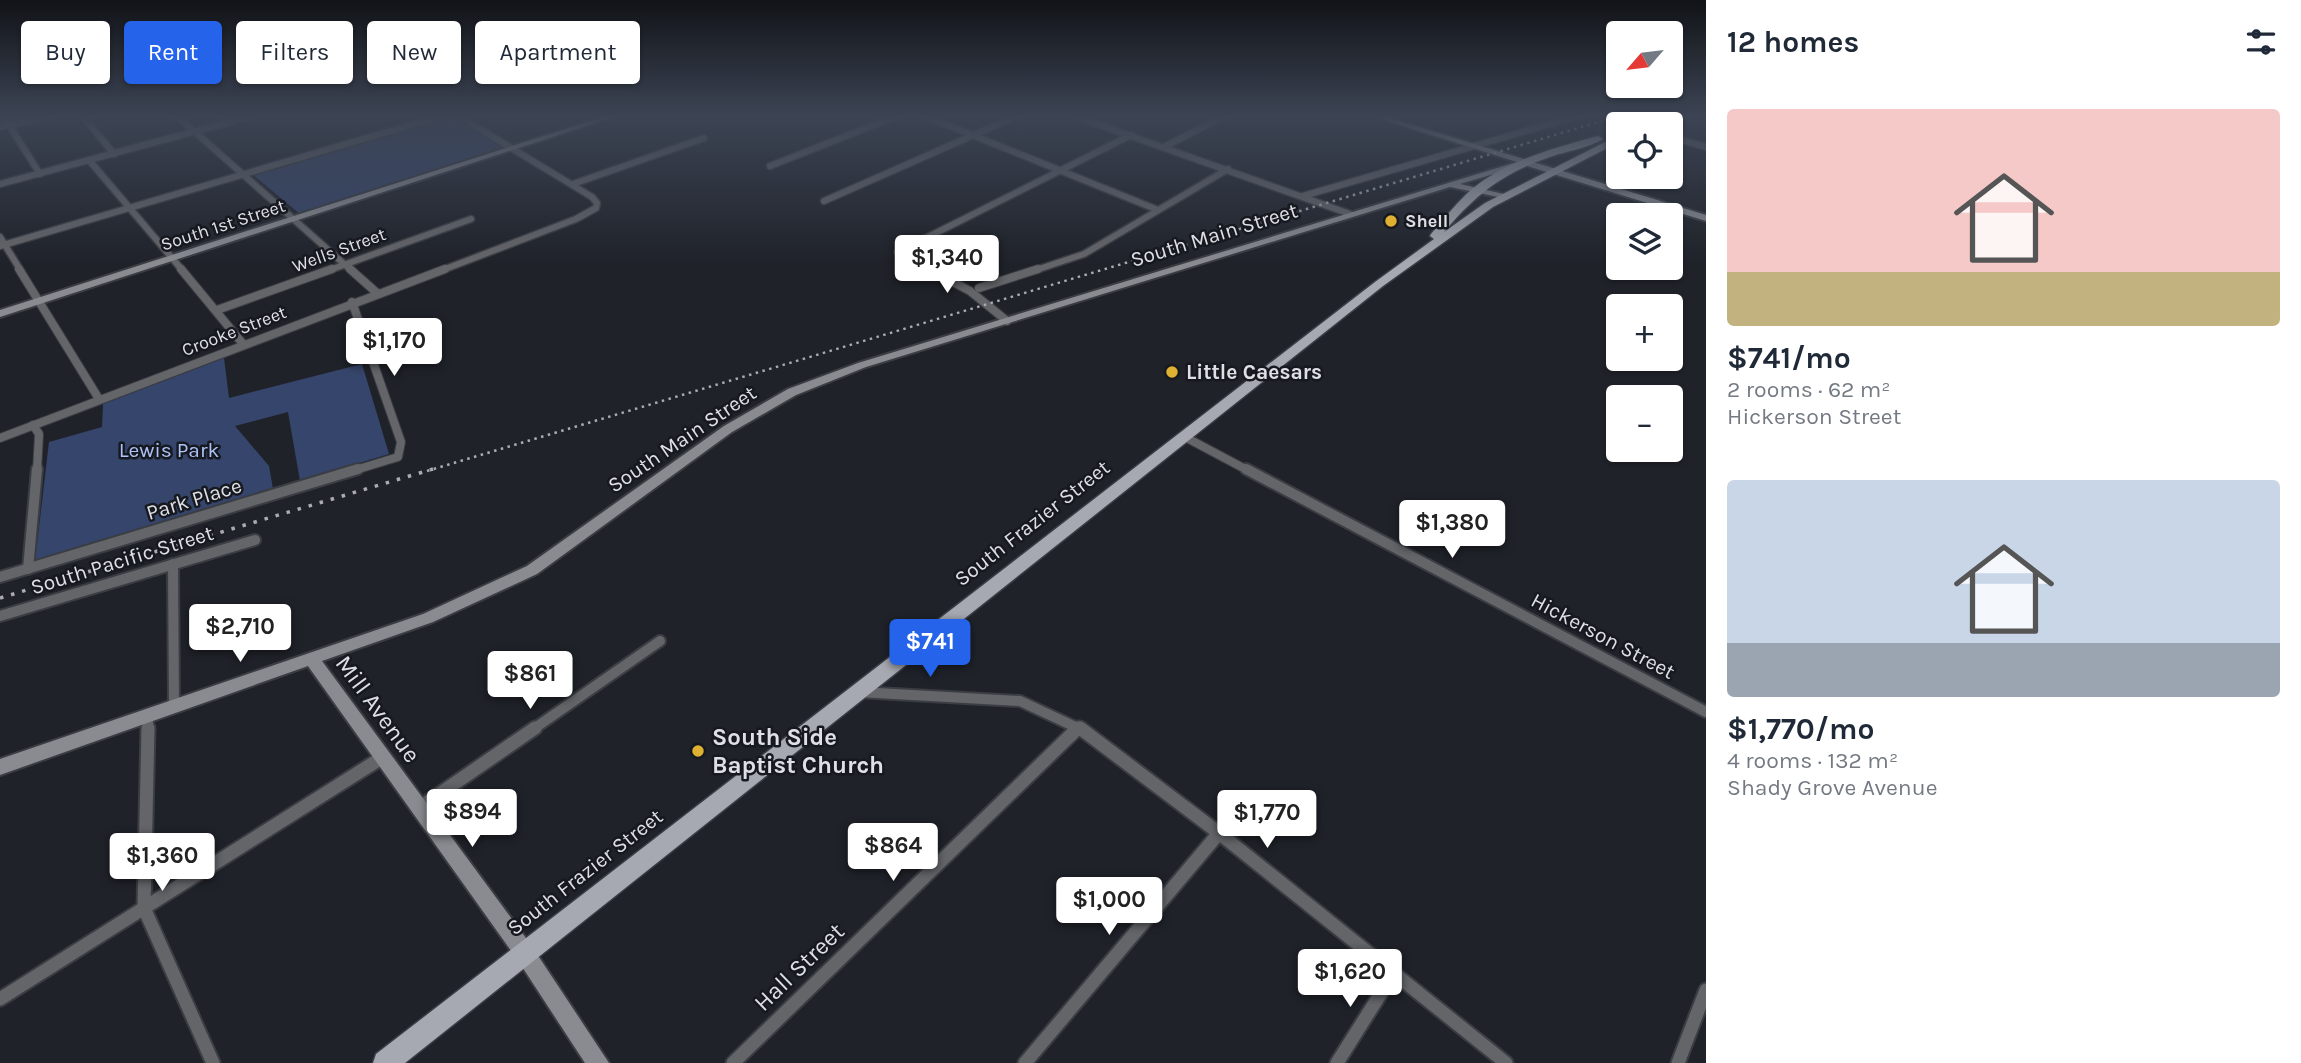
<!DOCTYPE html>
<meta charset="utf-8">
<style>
:root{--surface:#fff;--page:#f6f6f7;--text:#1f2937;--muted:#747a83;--accent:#2563eb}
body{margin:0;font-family:Karla,sans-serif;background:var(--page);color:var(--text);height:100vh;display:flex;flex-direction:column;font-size:26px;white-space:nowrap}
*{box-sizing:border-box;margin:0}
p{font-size:23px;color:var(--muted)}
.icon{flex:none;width:38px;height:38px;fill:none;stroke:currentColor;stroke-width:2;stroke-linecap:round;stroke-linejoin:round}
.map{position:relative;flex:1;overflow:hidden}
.side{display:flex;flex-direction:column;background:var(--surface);width:595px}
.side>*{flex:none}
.hud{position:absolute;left:21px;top:21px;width:665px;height:63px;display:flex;gap:14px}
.needle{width:46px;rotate:242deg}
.tools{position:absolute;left:1606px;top:21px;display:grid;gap:14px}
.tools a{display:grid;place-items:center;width:77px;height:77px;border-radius:7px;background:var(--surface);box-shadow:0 2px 5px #0004;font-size:35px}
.price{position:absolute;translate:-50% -60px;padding:0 16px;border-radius:7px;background:#fff;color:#222;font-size:23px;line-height:46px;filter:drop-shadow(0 2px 4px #0008)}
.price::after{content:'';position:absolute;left:50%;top:42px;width:21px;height:16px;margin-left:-10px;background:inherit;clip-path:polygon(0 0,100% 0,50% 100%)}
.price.current{background:var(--accent);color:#fff}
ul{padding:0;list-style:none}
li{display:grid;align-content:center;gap:14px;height:371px;padding:0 21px}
li span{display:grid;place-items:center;height:217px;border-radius:7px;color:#555}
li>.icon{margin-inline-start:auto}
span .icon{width:126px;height:126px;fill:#fffc;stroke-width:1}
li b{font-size:30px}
h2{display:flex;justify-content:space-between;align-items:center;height:84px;padding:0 21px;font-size:30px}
.tag{padding:0 24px;border-radius:7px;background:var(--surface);box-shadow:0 2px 5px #0004;font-size:24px;line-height:63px}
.tag.current{background:var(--accent);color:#fff}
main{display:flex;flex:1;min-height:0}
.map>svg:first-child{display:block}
.green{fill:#36456b}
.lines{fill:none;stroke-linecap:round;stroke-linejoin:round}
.street-far3-casing{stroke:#3a3d43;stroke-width:9}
.street-far2-casing{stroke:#3a3d43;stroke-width:10}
.street-far1-casing{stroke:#3a3d43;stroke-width:14}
.street-casing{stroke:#3a3d43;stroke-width:17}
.secondary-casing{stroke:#3a3d43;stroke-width:4}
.primary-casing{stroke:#3a3d43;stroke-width:3}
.street-far3{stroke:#646569;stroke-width:6}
.street-far2{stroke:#646569;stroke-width:8}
.street-far1{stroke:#646569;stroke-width:10}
.street{stroke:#646569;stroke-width:13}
.secondary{fill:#898b91;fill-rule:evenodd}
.primary{fill:#a6a9b1;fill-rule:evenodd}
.rail-far1{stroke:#aaacb1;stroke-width:2.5;stroke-dasharray:2.5 4.5;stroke-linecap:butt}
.rail{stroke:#aaacb1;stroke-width:3.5;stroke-dasharray:3.5 8;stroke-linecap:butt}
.poi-dot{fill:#deb133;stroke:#16191f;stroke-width:2.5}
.labels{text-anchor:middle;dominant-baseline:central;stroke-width:5;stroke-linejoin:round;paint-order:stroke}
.far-poi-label{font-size:18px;font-weight:bold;fill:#dee0e5;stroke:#16191f;text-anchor:start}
.far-street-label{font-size:18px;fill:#dee0e5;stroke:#16191f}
.street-label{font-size:21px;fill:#dee0e5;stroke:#16191f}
.poi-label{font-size:21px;font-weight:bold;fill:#dee0e5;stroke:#16191f;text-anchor:start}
.park-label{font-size:21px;fill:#adc2f8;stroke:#16191f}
.near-street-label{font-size:24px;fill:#dee0e5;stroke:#16191f}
.near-poi-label{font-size:24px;font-weight:bold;fill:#dee0e5;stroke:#16191f;text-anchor:start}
</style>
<main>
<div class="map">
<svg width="1706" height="1063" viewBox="0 0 1706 1063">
<rect width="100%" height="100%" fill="#1f2229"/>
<g class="green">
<polygon points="451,115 505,148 300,214 253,175"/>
<polygon points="224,358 229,398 362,364 389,454 300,481 288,412 235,426 269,466 273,489 35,561 49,442 102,427 103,404"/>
</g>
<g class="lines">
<g class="street-far3-casing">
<g id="street-far3">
<polyline points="82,115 114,154"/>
<polyline points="176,115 352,271"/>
<polyline points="923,115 1158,210"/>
<polyline points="1072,115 1350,214"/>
<polyline points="0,116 9,125 40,174"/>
<polyline points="0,127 52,115"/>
<polyline points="1671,137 1706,147"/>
<polyline points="1164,147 1226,115"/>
<polyline points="89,160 183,271"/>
<polyline points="770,166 899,115"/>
<polyline points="0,184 255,115"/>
<polyline points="573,184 704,138"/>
<polyline points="1303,196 1577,116"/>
<polyline points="824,201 1019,115"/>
<polyline points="0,237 21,271"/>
<polyline points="0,246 445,115"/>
<polyline points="898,252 1131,135"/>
<polyline points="898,252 932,271"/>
<polyline points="327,271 471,219"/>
<polyline points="440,271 576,219 596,208 597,203 592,197 457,115"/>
<polyline points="1033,271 1084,254 1228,169"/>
</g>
</g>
<g class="street-far2-casing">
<g id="street-far2">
<polyline points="19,269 99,399"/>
<polyline points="181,269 243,344"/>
<polyline points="350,269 377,293"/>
<polyline points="929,269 970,291 1007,321"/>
<polyline points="979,288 1038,269"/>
<polyline points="352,302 401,442 398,457 352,471"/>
<polyline points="217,310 332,269"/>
<polyline points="33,425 39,434 37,471"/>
<polyline points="1185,437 1249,471"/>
<polyline points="0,438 445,269"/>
</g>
</g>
<g class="street-far1-casing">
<g id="street-far1">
<polyline points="1246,469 1706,712"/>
<polyline points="173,564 174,706"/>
<polyline points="28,569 37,469"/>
<polyline points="0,577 358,469"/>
<polyline points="0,616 255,540"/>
<polyline points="859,692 1020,701 1082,730"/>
<polyline points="148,730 148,715"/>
<polyline points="532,730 660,641"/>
<polyline points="1076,730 1079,727"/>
</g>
</g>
<g class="street-casing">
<g id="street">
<polyline points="148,728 144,908 213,1063"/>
<polyline points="1080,728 1219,833 1506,1063"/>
<polyline points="419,808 535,728"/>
<polyline points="0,999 383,757"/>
<polyline points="733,1063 1078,728"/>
<polyline points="1025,1063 1219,833"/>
<polyline points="1337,1063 1393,974"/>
<polyline points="1678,1063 1706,990"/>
</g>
</g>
<g class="secondary-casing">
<g id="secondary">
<polygon points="609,115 620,115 0,317 0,310"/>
<polygon points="1368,115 1380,115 1706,215 1706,221 1524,165 1460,184 1508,195 1508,199 1450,187 866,367 796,395 732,432 537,574 433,622 322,661 531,945 609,1063 585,1063 517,959 308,666 0,775 0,759 423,614 527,566 724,426 788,389 858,363 1517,162"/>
</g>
</g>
<g class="primary-casing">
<g id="primary">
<polygon points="1673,115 1686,115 1660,124 1647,124"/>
<path d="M1619 135V142L1493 207 1383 286 405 1063H373L376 1054 1375 282 1434 239 1430 236 1431 234C1444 219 1457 202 1472 189 1507 160 1555 148 1598 136L1603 139C1589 148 1567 151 1550 157 1503 173 1476 194 1444 232L1485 203Z"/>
</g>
</g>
<use href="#street-far3" class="street-far3"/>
<use href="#street-far2" class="street-far2"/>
<use href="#street-far1" class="street-far1"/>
<use href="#street" class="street"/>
<use href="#secondary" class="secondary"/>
<use href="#primary" class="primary"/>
<polyline class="rail-far1" points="427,471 1622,115"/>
<polyline class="rail" points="0,598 433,469"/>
</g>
<linearGradient id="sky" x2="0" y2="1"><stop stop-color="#111317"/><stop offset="0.44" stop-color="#3c4454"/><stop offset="1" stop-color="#3c4454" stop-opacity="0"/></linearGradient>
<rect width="1706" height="264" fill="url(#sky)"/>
<g class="poi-dot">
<circle cx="1391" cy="221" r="7"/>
<circle cx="1172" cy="372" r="7"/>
<circle cx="698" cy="751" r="7"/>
</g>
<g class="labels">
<g class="far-poi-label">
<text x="1405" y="221">Shell</text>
</g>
<g class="far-street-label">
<text transform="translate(223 225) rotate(-18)">South 1st Street</text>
<text transform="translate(339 250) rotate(-20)">Wells Street</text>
<text transform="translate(234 331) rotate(-21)">Crooke Street</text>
</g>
<g class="street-label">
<text transform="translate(1214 235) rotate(-17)">South Main Street</text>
<text transform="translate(682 439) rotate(-34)">South Main Street</text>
<text transform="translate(194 499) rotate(-17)">Park Place</text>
<text transform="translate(1032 523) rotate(-38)">South Frazier Street</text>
<text transform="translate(122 560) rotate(-17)">South Pacific Street</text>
<text transform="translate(1603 636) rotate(28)">Hickerson Street</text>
<text transform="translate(585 872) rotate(-38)">South Frazier Street</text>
</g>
<g class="poi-label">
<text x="1186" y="372">Little Caesars</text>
</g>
<g class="park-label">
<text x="169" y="450">Lewis Park</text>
</g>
<g class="near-street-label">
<text transform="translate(378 709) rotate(54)">Mill Avenue</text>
<text transform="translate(799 967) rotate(-44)">Hall Street</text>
</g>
<g class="near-poi-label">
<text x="712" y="737">South Side<tspan x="712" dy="28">Baptist Church</tspan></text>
</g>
</g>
</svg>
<div class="tools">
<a><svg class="needle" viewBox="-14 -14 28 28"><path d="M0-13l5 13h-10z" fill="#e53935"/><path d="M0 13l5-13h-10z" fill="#747a83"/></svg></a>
<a><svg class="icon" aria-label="locate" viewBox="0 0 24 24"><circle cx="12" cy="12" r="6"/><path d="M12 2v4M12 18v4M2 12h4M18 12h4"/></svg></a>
<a><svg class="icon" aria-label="layers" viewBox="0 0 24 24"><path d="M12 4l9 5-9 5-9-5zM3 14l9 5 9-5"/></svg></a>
<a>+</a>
<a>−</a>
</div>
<b class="price" style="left:947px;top:295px">$1,340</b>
<b class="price" style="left:394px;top:378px">$1,170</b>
<b class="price" style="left:1452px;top:560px">$1,380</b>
<b class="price" style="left:240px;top:664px">$2,710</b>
<b class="price current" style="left:930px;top:679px">$741</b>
<b class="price" style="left:530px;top:711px">$861</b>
<b class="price" style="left:472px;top:849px">$894</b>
<b class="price" style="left:1267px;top:850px">$1,770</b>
<b class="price" style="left:893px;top:883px">$864</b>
<b class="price" style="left:162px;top:893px">$1,360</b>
<b class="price" style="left:1109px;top:937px">$1,000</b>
<b class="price" style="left:1350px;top:1009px">$1,620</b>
<div class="hud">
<a class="tag">Buy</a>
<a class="tag current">Rent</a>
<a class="tag">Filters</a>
<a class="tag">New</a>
<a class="tag">Apartment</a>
</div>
</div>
<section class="side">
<h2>12 homes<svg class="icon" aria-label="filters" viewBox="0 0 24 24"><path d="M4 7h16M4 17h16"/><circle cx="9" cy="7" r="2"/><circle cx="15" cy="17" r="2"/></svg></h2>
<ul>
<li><span style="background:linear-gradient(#f6c9c9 75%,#c2b280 0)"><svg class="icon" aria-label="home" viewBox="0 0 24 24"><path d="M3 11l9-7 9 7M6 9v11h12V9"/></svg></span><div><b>$741/mo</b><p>2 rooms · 62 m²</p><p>Hickerson Street</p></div></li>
<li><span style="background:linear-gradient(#c9d6e8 75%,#9aa5b1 0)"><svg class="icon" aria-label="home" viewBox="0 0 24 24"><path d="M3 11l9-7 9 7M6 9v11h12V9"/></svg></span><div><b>$1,770/mo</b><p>4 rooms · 132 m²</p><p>Shady Grove Avenue</p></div></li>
</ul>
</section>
</main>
